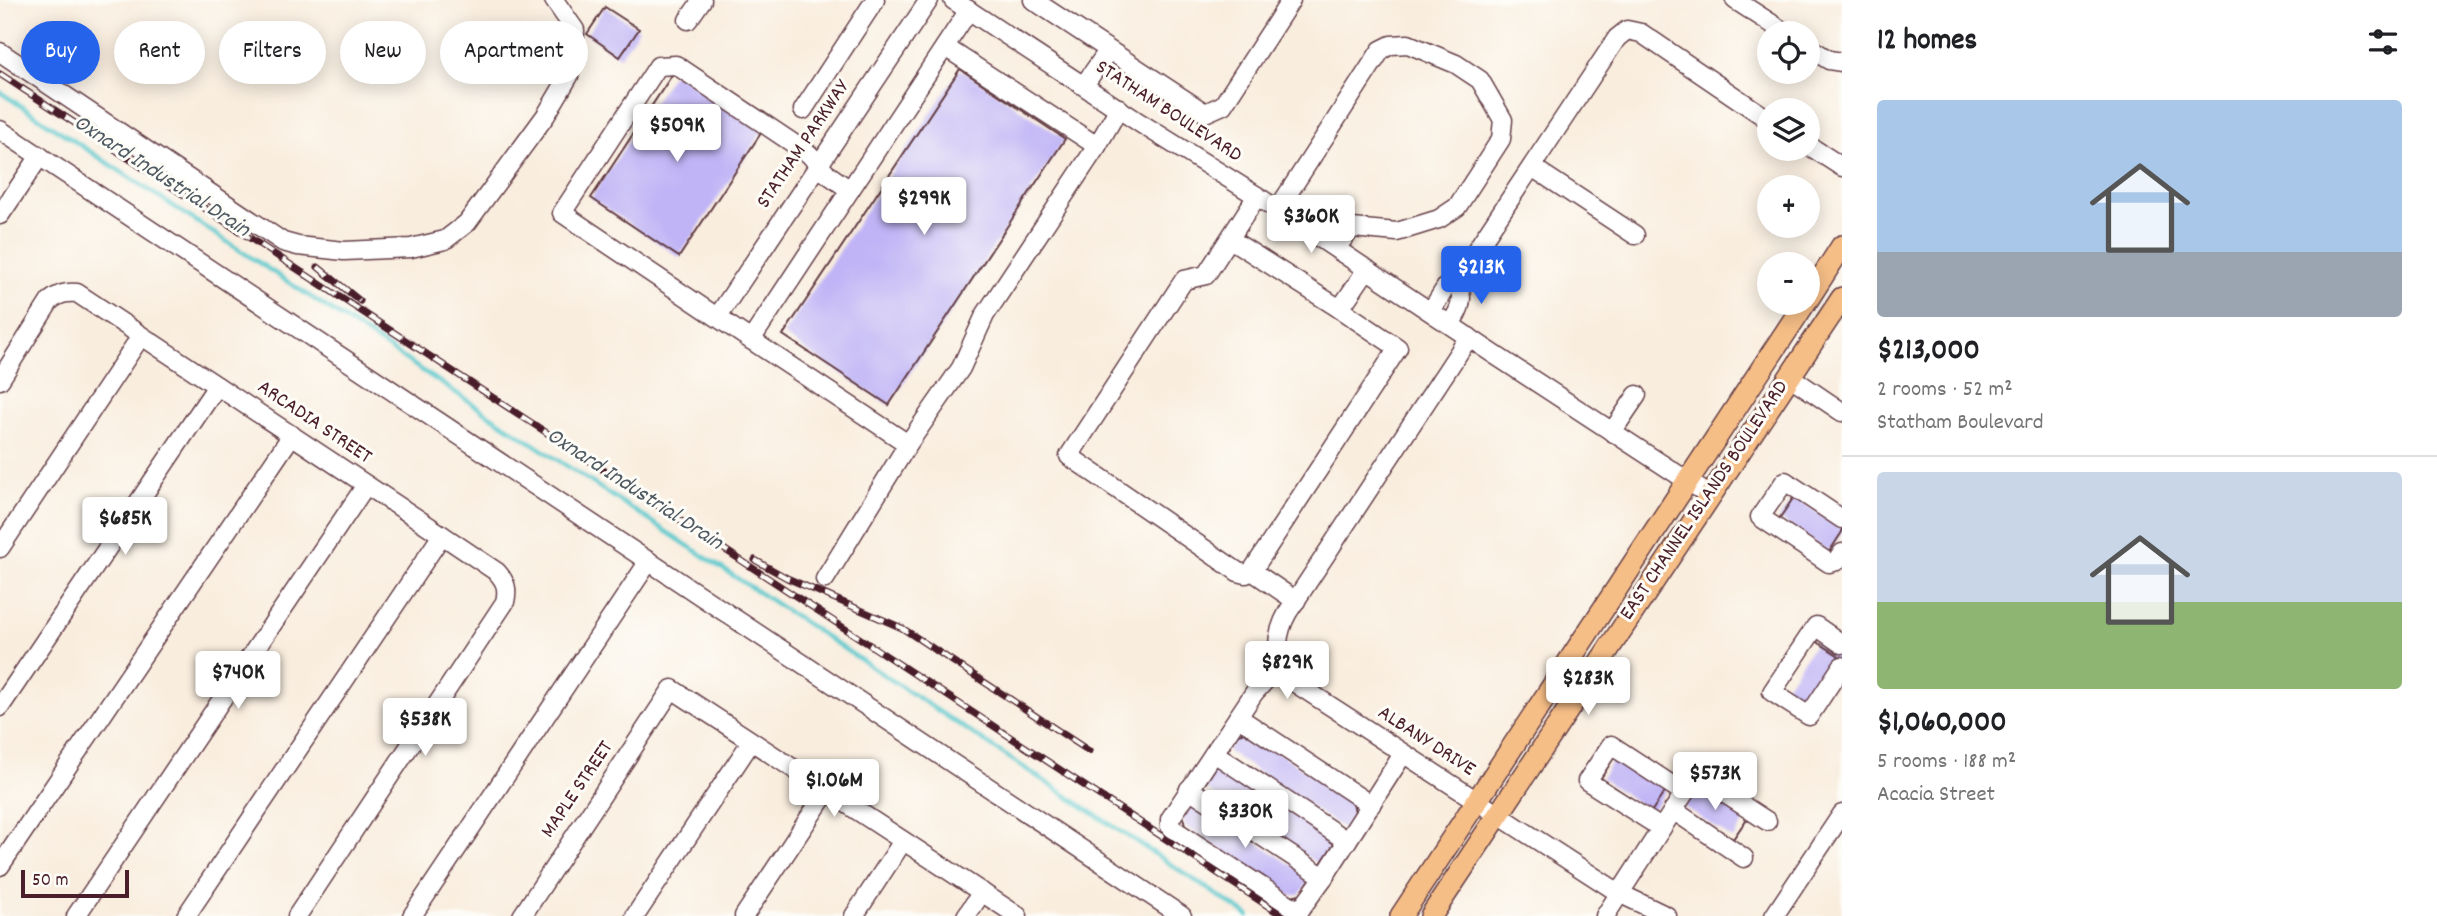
<!DOCTYPE html>
<meta charset="utf-8">
<style>
:root{--surface:#fff;--page:#f6f6f6;--text:#202124;--muted:#757577;--line:#e0e0e0;--accent:#2563eb}
body{margin:0;font-family:Dekko,sans-serif;background:var(--page);color:var(--text);height:100vh;display:flex;flex-direction:column;font-size:26px;white-space:nowrap}
*{box-sizing:border-box;margin:0}
p{font-size:23px;color:var(--muted)}
.icon{flex:none;width:38px;height:38px;fill:none;stroke:currentColor;stroke-width:2;stroke-linecap:round;stroke-linejoin:round}
.map{position:relative;flex:1;overflow:hidden}
.side{display:flex;flex-direction:column;background:var(--surface);width:595px}
.side>*{flex:none}
.hud{position:absolute;left:21px;top:21px;width:665px;height:63px;display:flex;gap:14px}
.buttons{position:absolute;left:1757px;top:21px;display:grid;gap:14px}
.buttons a{display:grid;place-items:center;width:63px;height:63px;border-radius:50%;background:var(--surface);box-shadow:0 4px 18px #0003;font-size:35px}
.scale{position:absolute;left:21px;bottom:18px;width:108px;box-sizing:border-box;padding-left:7px;border:4px solid #4a1f2b;border-top:0;font-size:19px;line-height:24px;white-space:nowrap;color:#4a1f2b;-webkit-text-stroke:5px #fdfcf7;paint-order:stroke}
.price{position:absolute;translate:-50% -60px;padding:0 16px;border-radius:7px;background:#fff;color:#222;font-size:23px;line-height:46px;filter:drop-shadow(0 2px 4px #0008)}
.price::after{content:'';position:absolute;left:50%;top:42px;width:21px;height:16px;margin-left:-10px;background:inherit;clip-path:polygon(0 0,100% 0,50% 100%)}
.price.on{background:var(--accent);color:#fff}
ul{padding:0;list-style:none}
li{display:grid;align-content:center;gap:14px;height:371px;padding:0 35px}
li+li{border-top:2px solid var(--line)}
li span{display:grid;place-items:center;height:217px;border-radius:7px;color:#555}
li>.icon{margin-inline-start:auto}
span .icon{width:126px;height:126px;fill:#fffc;stroke-width:1}
li b{font-size:30px}
h2{display:flex;justify-content:space-between;align-items:center;height:84px;padding:0 35px;font-size:30px}
.pill{padding:0 24px;border-radius:32px;background:var(--surface);box-shadow:0 4px 18px #0003;font-size:24px;line-height:63px}
.pill.on{background:var(--accent);color:#fff}
main{display:flex;flex:1;min-height:0}
.map>svg:first-child{display:block}
.lines{fill:none;stroke-linecap:round;stroke-linejoin:round}
.stream{stroke:#59c7cc;stroke-width:4.5}
.building{fill:#c0b4f6}
.minor-casing{stroke:#643e46;stroke-width:21}
.major-casing{stroke:#643e46;stroke-width:24}
.minor{stroke:#fff;stroke-width:18}
.major{stroke:#f6be87;stroke-width:21}
.rail-casing{stroke:#4a1f2b;stroke-width:7}
.rail{stroke:#fdfcf7;stroke-width:4.5;stroke-dasharray:13;stroke-linecap:butt}
.labels{text-anchor:middle;dominant-baseline:central;stroke-width:6;stroke-linejoin:round;paint-order:stroke}
.street-label{font-size:21px;fill:#4a1f2b;stroke:#fdfcf7}
.water-label{font-size:23px;font-style:italic;fill:#4f5a63;stroke:#fdfcf7}
</style>
<main>
<div class="map">
<svg width="1842" height="916" viewBox="0 0 1842 916">
<rect width="100%" height="100%" fill="#fdfcf7"/>
<filter id="ink" filterUnits="userSpaceOnUse"><feTurbulence type="fractalNoise" baseFrequency=".0143" numOctaves="2"/><feDisplacementMap in="SourceGraphic" scale="14" xChannelSelector="R" yChannelSelector="G"/><feConvolveMatrix kernelMatrix="1 2 1 2 8 2 1 2 1" color-interpolation-filters="sRGB"/></filter>
<filter id="wash" filterUnits="userSpaceOnUse"><feTurbulence type="fractalNoise" baseFrequency=".00686" numOctaves="4" result="noise"/><feDisplacementMap in="SourceGraphic" scale="28" xChannelSelector="R" yChannelSelector="G"/><feGaussianBlur stdDeviation="1.57" result="paint"/><feColorMatrix in="noise" values="0 0 0 0 0 0 0 0 0 0 0 0 0 0 0 0 0 1.4 0 .05"/><feComposite in="paint" operator="in"/></filter>
<g filter="url(#wash)">
<rect width="100%" height="100%" fill="#f9edde"/>
<g class="lines">
<polyline class="stream" points="0,92 1249,916"/>
</g>
<g id="blocks">
<g class="building">
<polygon points="605,7 639,29 620,57 587,34"/>
<polygon points="960,69 1065,139 889,405 783,335"/>
<polygon points="674,72 763,130 679,257 591,198"/>
<polygon points="1794,497 1842,529 1842,532 1829,552 1779,519"/>
<polygon points="1816,641 1839,656 1805,706 1783,691"/>
<polygon points="1247,732 1353,802 1355,812 1344,829 1227,751 1238,734"/>
<polygon points="1615,756 1666,790 1651,812 1601,778"/>
<polygon points="1218,764 1335,842 1320,865 1203,787"/>
<polygon points="1697,784 1748,817 1733,839 1683,806"/>
<polygon points="1194,800 1311,878 1300,894 1291,896 1185,826 1183,816"/>
</g>
</g>
</g>
<g filter="url(#ink)">
<use href="#blocks" fill-opacity="0" stroke="#643e46" stroke-width="2"/>
<g class="lines">
<g class="minor-casing">
<g id="minor">
<polyline points="953,0 1140,123 1257,196 1495,355 1709,495"/>
<polyline points="1033,0 1205,113 1223,105 1291,0"/>
<polyline points="1735,0 1786,33"/>
<polyline points="969,10 751,340 908,444 961,368 985,315 1097,146 1119,108"/>
<polyline points="688,20 702,0"/>
<polyline points="945,47 1097,146"/>
<polyline points="1808,47 1829,60 1842,62"/>
<polyline points="0,52 283,242 298,246 344,251 411,248 445,240 467,223 546,115 569,76 574,52 575,30 554,0"/>
<polyline points="1084,85 1108,51"/>
<polyline points="803,110 875,0"/>
<polyline points="0,130 1182,916"/>
<polyline points="1808,145 1842,167"/>
<polyline points="1532,167 1635,235"/>
<polyline points="1257,196 1206,275 1184,280 1069,456 1238,572 1246,574 1252,571 1296,601"/>
<polyline points="1278,209 1381,50 1391,45 1408,44 1456,64 1480,80 1503,120 1501,139 1457,207 1439,219 1397,232 1352,228 1336,248"/>
<polyline points="0,215 40,156"/>
<polyline points="1230,239 1340,309 1367,269"/>
<polyline points="1431,311 1446,287 1457,279 1617,38 1627,30 1641,33 1769,120"/>
<polyline points="718,316 929,0"/>
<path d="M1450 324C1462 308 1464 298 1457 279"/>
<path d="M1469 337 1288 612C1273 639 1274 663 1298 685L1619 893 1667 916"/>
<polyline points="751,340 562,213 658,66 676,65 809,154 826,173 850,190"/>
<polyline points="1789,376 1842,412"/>
<path d="M0 380 50 301C59 294 65 292 77 293L442 535 497 572C506 582 508 589 505 602L297 916"/>
<polyline points="1612,432 1637,395"/>
<polyline points="1842,519 1785,481 1760,517 1829,563 1837,561 1842,553"/>
<polyline points="0,548 141,336"/>
<polyline points="1252,571 1398,348 1340,309"/>
<polyline points="825,579 908,444"/>
<polyline points="1842,644 1816,626 1772,692 1809,716 1842,666"/>
<polyline points="1282,667 1274,671 1254,693 1170,819 1170,827 1299,911 1324,877 1403,754"/>
<polyline points="0,707 217,386"/>
<polyline points="1238,717 1371,805"/>
<polyline points="1214,753 1347,841"/>
<polyline points="1189,789 1324,877"/>
<polyline points="1673,810 1744,858"/>
<polyline points="1661,828 1587,781 1611,745 1684,793"/>
<polyline points="0,866 292,435"/>
<polyline points="76,916 366,485"/>
<polyline points="186,916 442,535"/>
<polyline points="412,916 649,561"/>
<polyline points="522,916 672,689 1018,916"/>
<polyline points="635,916 751,742"/>
<polyline points="744,916 827,791"/>
<polyline points="854,916 903,841"/>
<polyline points="966,916 982,892"/>
<polyline points="1605,916 1696,775 1767,821"/>
<polyline points="1774,916 1842,814"/>
</g>
</g>
<g class="major-casing">
<g id="major">
<polyline points="1808,299 1842,246"/>
<polyline points="1401,916 1805,303"/>
<polyline points="1431,916 1842,298"/>
</g>
</g>
<use href="#minor" class="minor"/>
<use href="#major" class="major"/>
<g class="rail-casing">
<g id="rail">
<polyline points="0,74 1283,916"/>
<polyline points="318,267 360,301"/>
<polyline points="755,560 787,578 902,628 1089,751"/>
</g>
</g>
<use href="#rail" class="rail"/>
</g>
</g>
<g class="labels">
<g class="street-label">
<text transform="translate(1168 112) rotate(33)">STATHAM BOULEVARD</text>
<text transform="translate(804 145) rotate(-56)">STATHAM PARKWAY</text>
<text transform="translate(314 423) rotate(34)">ARCADIA STREET</text>
<text transform="translate(1705 501) rotate(-56)">EAST CHANNEL ISLANDS BOULEVARD</text>
<text transform="translate(1426 742) rotate(33)">ALBANY DRIVE</text>
<text transform="translate(578 790) rotate(-56)">MAPLE STREET</text>
</g>
<g class="water-label">
<text transform="translate(161 177) rotate(33)">Oxnard Industrial Drain</text>
<text transform="translate(634 490) rotate(33)">Oxnard Industrial Drain</text>
</g>
</g>
</svg>
<div class="buttons">
<a><svg class="icon" aria-label="locate" viewBox="0 0 24 24"><circle cx="12" cy="12" r="6"/><path d="M12 2v4M12 18v4M2 12h4M18 12h4"/></svg></a>
<a><svg class="icon" aria-label="layers" viewBox="0 0 24 24"><path d="M12 4l9 5-9 5-9-5zM3 14l9 5 9-5"/></svg></a>
<a>+</a>
<a>−</a>
</div>
<div class="scale">50 m</div>
<b class="price" style="left:677px;top:164px">$509K</b>
<b class="price" style="left:924px;top:237px">$299K</b>
<b class="price" style="left:1311px;top:255px">$360K</b>
<b class="price on" style="left:1481px;top:306px">$213K</b>
<b class="price" style="left:125px;top:557px">$685K</b>
<b class="price" style="left:1287px;top:701px">$829K</b>
<b class="price" style="left:238px;top:711px">$740K</b>
<b class="price" style="left:1588px;top:717px">$283K</b>
<b class="price" style="left:425px;top:758px">$538K</b>
<b class="price" style="left:1715px;top:812px">$573K</b>
<b class="price" style="left:834px;top:819px">$1.06M</b>
<b class="price" style="left:1245px;top:850px">$330K</b>
<div class="hud">
<a class="pill on">Buy</a>
<a class="pill">Rent</a>
<a class="pill">Filters</a>
<a class="pill">New</a>
<a class="pill">Apartment</a>
</div>
</div>
<section class="side">
<h2>12 homes<svg class="icon" aria-label="filters" viewBox="0 0 24 24"><path d="M4 7h16M4 17h16"/><circle cx="9" cy="7" r="2"/><circle cx="15" cy="17" r="2"/></svg></h2>
<ul>
<li><span style="background:linear-gradient(#a9c7e8 70%,#9aa5b1 0)"><svg class="icon" aria-label="home" viewBox="0 0 24 24"><path d="M3 11l9-7 9 7M6 9v11h12V9"/></svg></span><div><b>$213,000</b><p>2 rooms · 52 m²</p><p>Statham Boulevard</p></div></li>
<li><span style="background:linear-gradient(#c9d6e8 60%,#8fb573 0)"><svg class="icon" aria-label="home" viewBox="0 0 24 24"><path d="M3 11l9-7 9 7M6 9v11h12V9"/></svg></span><div><b>$1,060,000</b><p>5 rooms · 188 m²</p><p>Acacia Street</p></div></li>
</ul>
</section>
</main>
